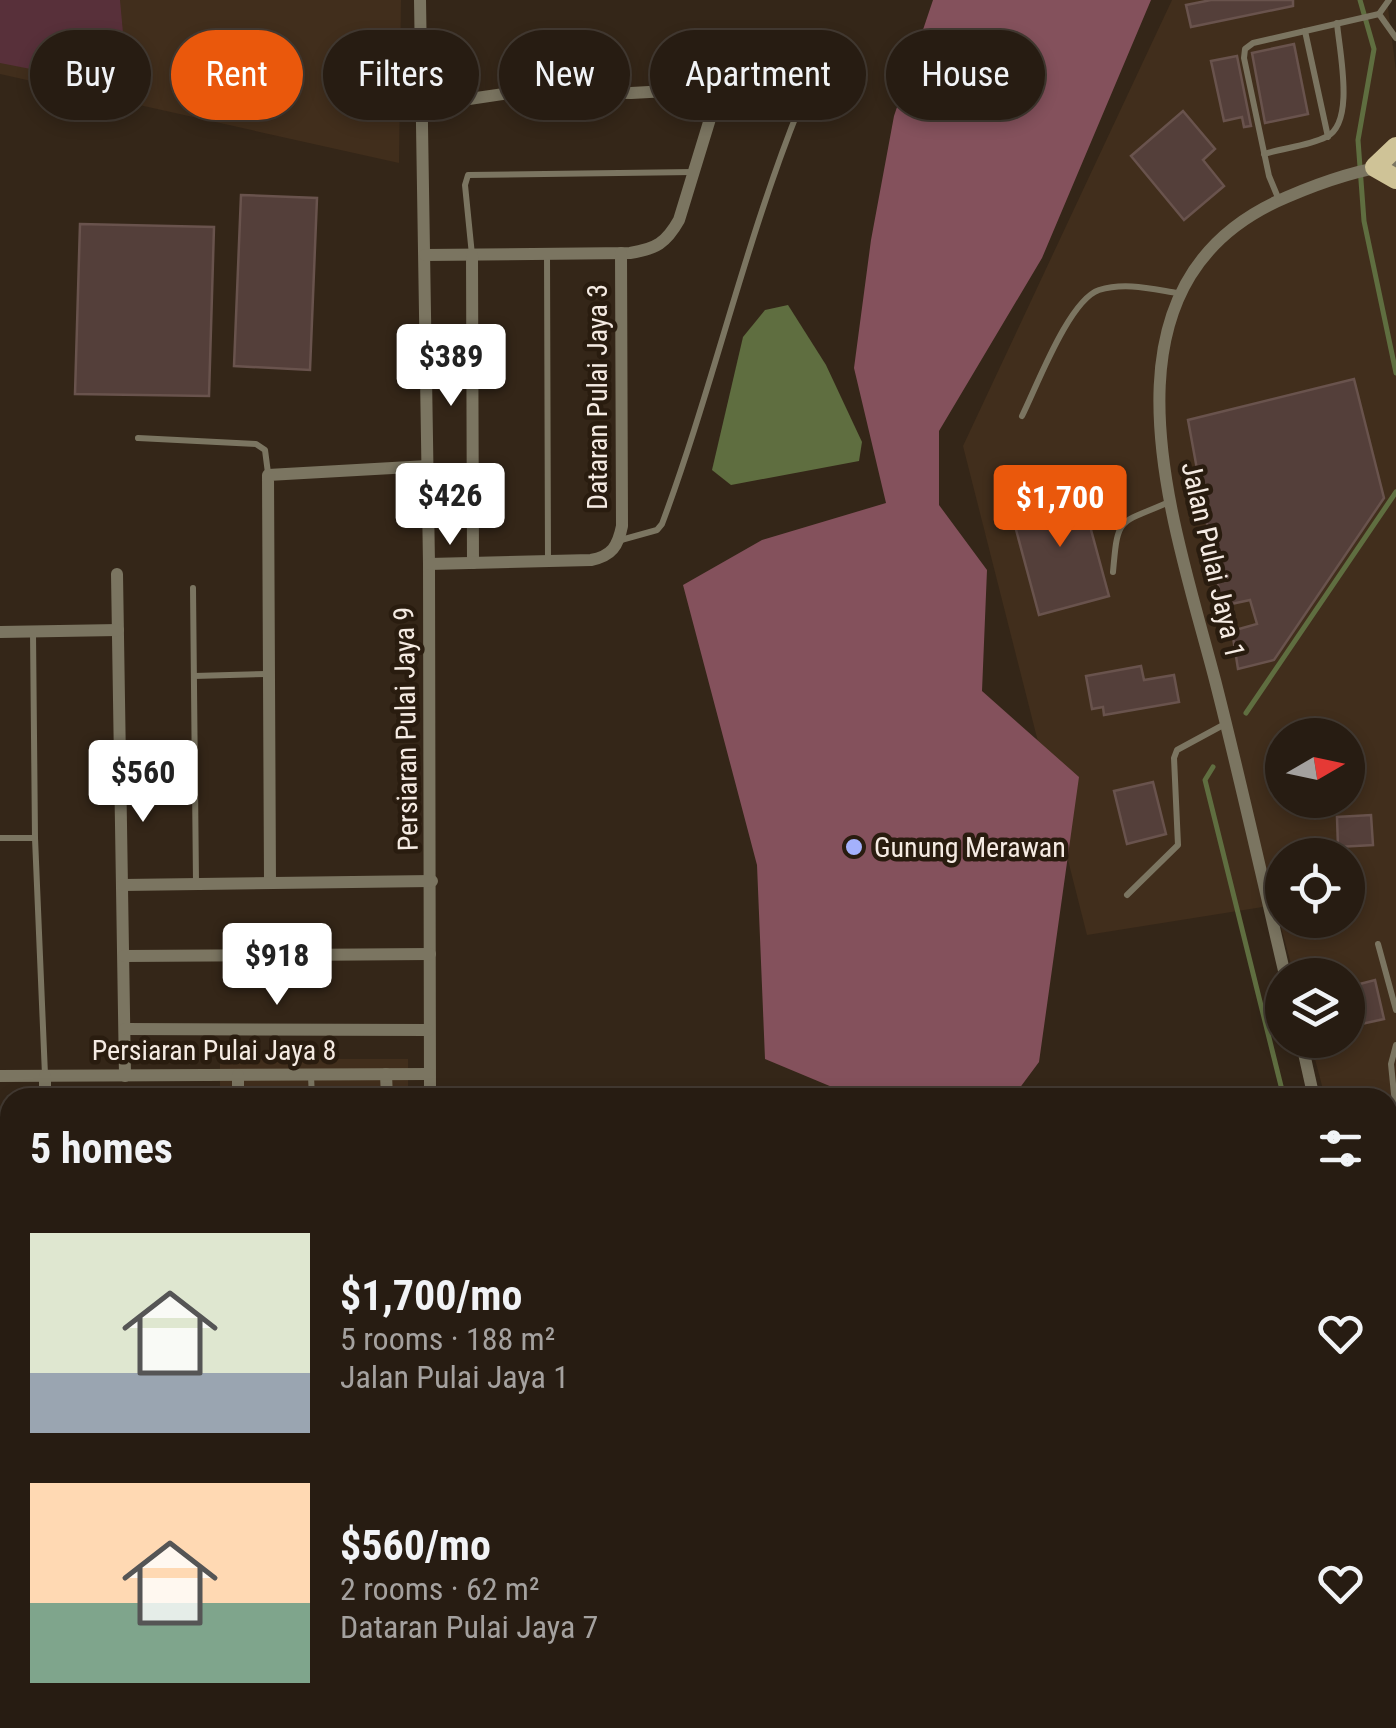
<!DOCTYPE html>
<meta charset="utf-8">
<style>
:root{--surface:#271c12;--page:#2f251b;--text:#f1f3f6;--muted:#a4a19f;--line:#433a32;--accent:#ea580c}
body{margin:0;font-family:"Roboto Condensed",sans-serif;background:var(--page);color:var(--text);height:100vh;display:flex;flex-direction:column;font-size:38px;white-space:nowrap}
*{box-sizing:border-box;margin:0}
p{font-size:32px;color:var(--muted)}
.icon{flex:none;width:55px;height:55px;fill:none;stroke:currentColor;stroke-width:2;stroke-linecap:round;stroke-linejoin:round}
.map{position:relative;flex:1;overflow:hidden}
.panel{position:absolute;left:0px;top:1088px;width:1398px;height:642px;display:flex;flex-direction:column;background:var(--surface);border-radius:30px 30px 0 0;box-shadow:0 5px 15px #0003,0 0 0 2px var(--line)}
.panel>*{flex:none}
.hud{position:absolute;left:30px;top:30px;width:1338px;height:90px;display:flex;gap:20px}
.needle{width:65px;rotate:81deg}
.controls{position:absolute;left:1265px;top:718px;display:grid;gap:20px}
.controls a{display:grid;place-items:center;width:100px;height:100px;border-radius:50%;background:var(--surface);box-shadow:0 5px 15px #0003,0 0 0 2px var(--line);font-size:50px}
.price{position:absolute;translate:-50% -85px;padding:0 22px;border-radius:10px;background:#fff;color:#222;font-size:32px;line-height:65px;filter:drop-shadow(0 2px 5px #0008)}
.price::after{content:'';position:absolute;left:50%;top:60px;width:30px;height:22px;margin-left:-15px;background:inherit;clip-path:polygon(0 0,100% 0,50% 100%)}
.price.selected{background:var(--accent);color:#fff}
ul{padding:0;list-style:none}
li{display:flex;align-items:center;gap:30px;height:250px;padding:0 30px}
li span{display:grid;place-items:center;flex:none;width:280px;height:200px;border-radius:0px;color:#555}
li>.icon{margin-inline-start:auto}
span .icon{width:120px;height:120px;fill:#fffc;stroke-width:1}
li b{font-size:42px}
h2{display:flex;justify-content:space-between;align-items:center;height:120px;padding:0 30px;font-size:42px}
.pill{padding:0 35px;border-radius:45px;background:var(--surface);box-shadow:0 5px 15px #0003,0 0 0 2px var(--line);font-size:35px;line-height:90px}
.pill.selected{background:var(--accent);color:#fff}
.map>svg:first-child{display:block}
.built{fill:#412e1c;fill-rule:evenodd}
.green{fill:#58303a}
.forest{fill:#84515c}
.water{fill:#5f6e40}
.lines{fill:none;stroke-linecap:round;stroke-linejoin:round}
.stream{stroke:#5f6e40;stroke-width:5}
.building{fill:#543f3a;stroke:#69534d;stroke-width:2.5}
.service{stroke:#7b7561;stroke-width:6}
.minor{stroke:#7b7561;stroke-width:12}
.primary{stroke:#cfc397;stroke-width:20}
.poi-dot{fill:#a4b1fc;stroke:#291c0f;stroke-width:4}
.labels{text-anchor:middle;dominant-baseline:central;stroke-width:9;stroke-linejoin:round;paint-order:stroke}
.street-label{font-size:28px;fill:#f5ebe3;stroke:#291c0f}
.poi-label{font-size:28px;fill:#f5ebe3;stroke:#291c0f;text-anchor:start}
</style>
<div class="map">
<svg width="1396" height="1728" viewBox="0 0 1396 1728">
<rect width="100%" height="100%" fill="#342618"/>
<g class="built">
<polygon points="0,0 401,0 399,163 0,74"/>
<path d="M1172 0H1387L1396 71V1377L1388 1343V1098L1325 1097 1310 1040H1348V975H1294L1275 905 1087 935 963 446ZM1282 735H1348V800H1282ZM1282 855H1348V920H1282Z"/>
<rect x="220" y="1059" width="188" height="38"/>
<polygon points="1388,1494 1396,1524 1396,1650 1388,1650"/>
</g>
<polygon class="green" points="0,0 120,0 128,88 0,63"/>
<polygon class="forest" points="933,0 1151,0 1042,258 939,431 939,505 987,570 982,691 1079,777 1039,1062 1013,1097 856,1097 765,1059 757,865 683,585 762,540 886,503 854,368 871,240 894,116"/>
<polygon class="water" points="788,305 826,365 862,442 859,461 731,485 712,470 743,337 765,310"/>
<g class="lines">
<g class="stream">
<polyline points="1360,0 1374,49 1358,140 1364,221 1396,373"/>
<polyline points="1246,713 1396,492"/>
<polyline points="1213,767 1205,780 1284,1098"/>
</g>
</g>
<g class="building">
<polygon points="1211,0 1293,0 1293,6 1191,27 1186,5"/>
<polygon points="1294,44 1308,114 1265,123 1252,53"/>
<polygon points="1237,56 1251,126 1244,127 1242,117 1224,121 1211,61"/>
<polygon points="1183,111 1215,149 1203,160 1224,186 1184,220 1131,156"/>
<polygon points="241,195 317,198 310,370 234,366"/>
<polygon points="80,224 214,227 209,396 75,394"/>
<polygon points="1354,379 1384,498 1274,660 1238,669 1232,631 1257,624 1250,600 1222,606 1188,420"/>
<polygon points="1078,482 1109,596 1039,615 1011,511 1035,504 1032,494"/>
<polygon points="1141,666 1144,680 1174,675 1179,702 1104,715 1103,707 1092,709 1086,676"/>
<polygon points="1153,782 1166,834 1127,844 1114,791"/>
<polygon points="1371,815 1373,845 1338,847 1337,817"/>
<polygon points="1375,980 1384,1019 1348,1027 1348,987"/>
</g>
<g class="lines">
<g class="service">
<polyline points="1389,0 1379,14 1396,38"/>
<polyline points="1305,31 1328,137"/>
<path d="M1264 154C1283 148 1308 146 1326 137 1356 123 1339 50 1337 23"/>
<polyline points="1279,200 1269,176 1244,58 1245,49 1253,43 1379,14"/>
<polyline points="472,255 465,185 468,175 693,172"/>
<polyline points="547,255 548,561"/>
<path d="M1022 416C1037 386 1069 300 1099 290 1125 282 1152 289 1178 293"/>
<polyline points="138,438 256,444 265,450 268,473"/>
<path d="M621 540 657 530 662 524C713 387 745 242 800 106"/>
<path d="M1113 572C1118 514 1118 525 1169 502"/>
<polyline points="193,588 196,882"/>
<polyline points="33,633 35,838 45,1075"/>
<polyline points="194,676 267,674"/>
<polyline points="0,838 35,838"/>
<polyline points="1127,895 1178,845 1174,758 1177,750 1225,724"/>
<polyline points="1378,944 1396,1010"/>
<polyline points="1396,1045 1391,1064 1396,1114"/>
<polyline points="311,1076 312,1098"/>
<polyline points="0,1267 10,1266"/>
<polyline points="1388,1319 1396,1313"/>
<polyline points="0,1510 10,1510"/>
<polyline points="876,1728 876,1720"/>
</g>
<g class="minor">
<polyline points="420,0 429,564 430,1098"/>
<path d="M422 106 524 91 631 93 704 89 713 90 717 96 679 220C666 243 656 249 630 253L425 255"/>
<polyline points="472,255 473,563"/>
<path d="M429 564 591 560C612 556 618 546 622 526L621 253"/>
<polyline points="117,574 125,1076"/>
<polyline points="0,632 118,630"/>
<polyline points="270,883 268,475 428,466"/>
<polyline points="123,885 432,881"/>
<polyline points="124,956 430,954"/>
<path d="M1285 975C1262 877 1240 778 1215 680 1174 522 1084 282 1287 197 1322 182 1358 169 1396 165"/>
<polyline points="125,1029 428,1030"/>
<polyline points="1301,1040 1314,1098"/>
<polyline points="386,1074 387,1098"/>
<polyline points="0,1076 429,1074"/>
<polyline points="45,1076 45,1098"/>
<polyline points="238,1098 238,1075"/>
<polyline points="1388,1401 1396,1436"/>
<polyline points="1388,1667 1396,1664"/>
<polyline points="0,1714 10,1714"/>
<polyline points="337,1720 337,1728"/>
<polyline points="198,1728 198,1720"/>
<polyline points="809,1728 809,1720"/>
<polyline points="970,1728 970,1720"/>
</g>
<polyline class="primary" points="1396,147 1375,167 1396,179"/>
</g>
<circle class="poi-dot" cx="854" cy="847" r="10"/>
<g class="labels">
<g class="street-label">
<text transform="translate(597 397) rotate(-90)">Dataran Pulai Jaya 3</text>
<text transform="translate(1213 560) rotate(77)">Jalan Pulai Jaya 1</text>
<text transform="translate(406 729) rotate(-91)">Persiaran Pulai Jaya 9</text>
<text x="214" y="1050">Persiaran Pulai Jaya 8</text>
</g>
<g class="poi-label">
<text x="874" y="847">Gunung Merawan</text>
</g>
</g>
</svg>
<div class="controls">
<a><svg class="needle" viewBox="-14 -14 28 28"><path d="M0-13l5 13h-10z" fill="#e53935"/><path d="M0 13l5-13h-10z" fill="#a4a19f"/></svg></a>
<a><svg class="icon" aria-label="locate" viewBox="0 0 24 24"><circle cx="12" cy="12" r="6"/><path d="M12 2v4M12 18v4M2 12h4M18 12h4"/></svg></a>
<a><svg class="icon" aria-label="layers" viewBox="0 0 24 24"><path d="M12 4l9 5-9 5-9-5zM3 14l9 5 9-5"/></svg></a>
</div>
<b class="price" style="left:451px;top:409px">$389</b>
<b class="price" style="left:450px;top:548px">$426</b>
<b class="price selected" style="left:1060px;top:550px">$1,700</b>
<b class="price" style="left:143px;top:825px">$560</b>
<b class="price" style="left:277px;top:1008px">$918</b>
<div class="hud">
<a class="pill">Buy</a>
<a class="pill selected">Rent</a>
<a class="pill">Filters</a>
<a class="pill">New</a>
<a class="pill">Apartment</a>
<a class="pill">House</a>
</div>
<section class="panel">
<h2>5 homes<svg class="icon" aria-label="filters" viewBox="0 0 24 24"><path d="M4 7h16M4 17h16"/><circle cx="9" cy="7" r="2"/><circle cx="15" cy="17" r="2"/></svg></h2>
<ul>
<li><span style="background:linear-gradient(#dfe7d0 70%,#9aa5b1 0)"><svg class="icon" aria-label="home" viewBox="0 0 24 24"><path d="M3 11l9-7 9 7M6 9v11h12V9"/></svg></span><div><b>$1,700/mo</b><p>5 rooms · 188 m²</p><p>Jalan Pulai Jaya 1</p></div><svg class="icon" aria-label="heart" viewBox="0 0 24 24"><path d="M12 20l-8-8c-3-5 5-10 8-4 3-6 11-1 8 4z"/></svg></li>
<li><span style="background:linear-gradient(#ffd9b3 60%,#7fa58c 0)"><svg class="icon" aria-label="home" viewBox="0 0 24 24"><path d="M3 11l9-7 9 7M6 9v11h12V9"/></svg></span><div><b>$560/mo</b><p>2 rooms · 62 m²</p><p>Dataran Pulai Jaya 7</p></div><svg class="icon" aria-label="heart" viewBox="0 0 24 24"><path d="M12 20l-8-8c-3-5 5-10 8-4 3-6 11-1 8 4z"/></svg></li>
</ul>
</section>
</div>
